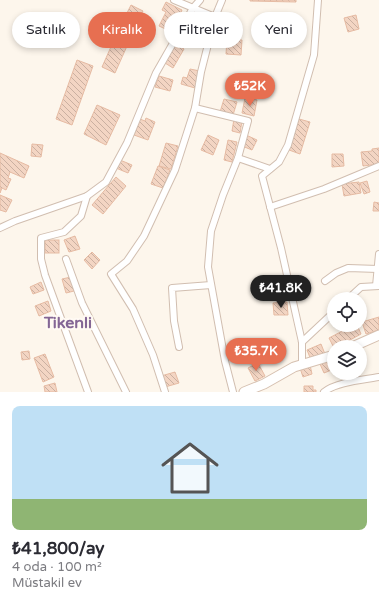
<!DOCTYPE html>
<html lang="tr">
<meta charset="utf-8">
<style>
:root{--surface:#fff;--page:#f7f7f7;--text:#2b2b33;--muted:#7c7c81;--line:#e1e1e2;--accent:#e76f51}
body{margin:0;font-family:"Varela Round",sans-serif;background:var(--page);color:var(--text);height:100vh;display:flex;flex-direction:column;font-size:15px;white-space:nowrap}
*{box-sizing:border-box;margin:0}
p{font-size:13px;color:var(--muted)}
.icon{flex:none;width:22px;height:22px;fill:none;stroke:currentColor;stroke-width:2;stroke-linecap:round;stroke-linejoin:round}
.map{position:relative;height:392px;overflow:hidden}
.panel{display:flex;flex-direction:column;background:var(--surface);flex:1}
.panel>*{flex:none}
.top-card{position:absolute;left:12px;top:12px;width:355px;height:36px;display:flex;gap:8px}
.controls{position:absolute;left:327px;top:292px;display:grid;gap:8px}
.controls a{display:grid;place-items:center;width:40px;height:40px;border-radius:50%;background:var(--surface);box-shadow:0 2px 6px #0003;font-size:20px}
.price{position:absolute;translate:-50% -34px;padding:0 9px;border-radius:14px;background:var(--accent);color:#fff;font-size:13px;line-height:26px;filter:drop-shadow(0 1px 2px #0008)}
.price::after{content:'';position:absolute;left:50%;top:24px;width:12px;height:9px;margin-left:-6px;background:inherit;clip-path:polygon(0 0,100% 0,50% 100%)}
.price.current{background:#222;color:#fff}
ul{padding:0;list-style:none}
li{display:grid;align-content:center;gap:8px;height:212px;padding:0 12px}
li+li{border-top:1px solid var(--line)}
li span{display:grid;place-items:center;height:124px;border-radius:8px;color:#555}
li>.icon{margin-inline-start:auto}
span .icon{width:72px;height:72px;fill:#fffc;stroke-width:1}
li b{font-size:17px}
.chip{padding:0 14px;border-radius:18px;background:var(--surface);box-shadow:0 2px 6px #0003;font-size:14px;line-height:36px}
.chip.current{background:var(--accent);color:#fff}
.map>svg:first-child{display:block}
.building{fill:url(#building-back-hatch);stroke:#e6bba3}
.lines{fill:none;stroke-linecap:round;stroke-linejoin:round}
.street-casing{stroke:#d1beb0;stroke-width:8}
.secondary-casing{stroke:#d6c0b0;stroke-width:11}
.street{stroke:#fff;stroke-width:6}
.secondary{stroke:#fff;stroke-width:9}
.labels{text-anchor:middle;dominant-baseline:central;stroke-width:4;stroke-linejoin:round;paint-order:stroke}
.district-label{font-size:16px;font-weight:bold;fill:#846695;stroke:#fffaf3}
</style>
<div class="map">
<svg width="379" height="392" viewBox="0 0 379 392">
<defs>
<pattern id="building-back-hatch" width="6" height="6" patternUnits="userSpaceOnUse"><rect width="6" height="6" fill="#f3d5c3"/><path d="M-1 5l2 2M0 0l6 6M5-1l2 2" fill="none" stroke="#cab0a1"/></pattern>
</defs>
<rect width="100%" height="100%" fill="#fdf6ec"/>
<g class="building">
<polygon points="250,0 296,0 296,2 250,1"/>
<polygon points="166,2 182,10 172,32 159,26 166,12 162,10"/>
<polygon points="131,5 143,11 136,23 125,17"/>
<polygon points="356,15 359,29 348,32 344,18"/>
<polygon points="201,28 208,29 205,47 197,46"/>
<polygon points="227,39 242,40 241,55 226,54"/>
<polygon points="114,40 127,46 115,73 102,67"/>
<polygon points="175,44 184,49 173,68 165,63"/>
<polygon points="77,60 93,66 72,125 56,119"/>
<polygon points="190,69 200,71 195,88 181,84 183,77 187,78"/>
<polygon points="159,76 173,80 170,91 155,87"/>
<polygon points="245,98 257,100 254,116 242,113"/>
<polygon points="224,99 237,102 233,115 220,112"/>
<polygon points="97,105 120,115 106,145 84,134"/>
<polygon points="146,118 155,122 148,140 134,135 140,119 145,121"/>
<polygon points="234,119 242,121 240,133 232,131"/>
<polygon points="299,119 310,122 300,154 289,150"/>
<polygon points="208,135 219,140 213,155 201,150"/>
<polygon points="246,135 257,140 252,150 242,146"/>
<polygon points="228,140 237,142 232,162 224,160"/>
<polygon points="166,143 178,146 171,169 159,166"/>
<polygon points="32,144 43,145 41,157 31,156"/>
<polygon points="379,148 379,164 363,166 361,152 372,151 372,149"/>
<polygon points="0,153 29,166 24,178 10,172 8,178 11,179 6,190 2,188 0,193"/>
<polygon points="332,154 343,154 344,166 332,167"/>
<polygon points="120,160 132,165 128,173 116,168"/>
<polygon points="158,166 170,170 163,188 151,184"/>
<polygon points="116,177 126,186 103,214 92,205"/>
<polygon points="367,181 370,192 364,194 360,183"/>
<polygon points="359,182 361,193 344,196 342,184"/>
<polygon points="0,195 12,200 6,212 0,210"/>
<polygon points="374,202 379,203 379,211 373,211"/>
<polygon points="75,236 80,249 69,252 64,240"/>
<rect x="45" y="240" width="14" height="13"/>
<polygon points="92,252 100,260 92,269 84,260"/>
<polygon points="71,277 74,291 66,293 62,279"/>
<polygon points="41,282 44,290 33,294 30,287"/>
<polygon points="48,301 51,311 39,316 35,306"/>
<polygon points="287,302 288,315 274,315 273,303"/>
<polygon points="379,317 379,330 366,334 362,322"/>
<polygon points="354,325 357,325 361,334 337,347 334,347 334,348 329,338"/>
<polygon points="321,344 325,354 311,360 307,350"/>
<polygon points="29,351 30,359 22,360 21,352"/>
<polygon points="45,354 54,377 43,382 34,358"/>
<polygon points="331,359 334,369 324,373 320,364"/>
<polygon points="258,363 265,376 255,381 248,368"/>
<polygon points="310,365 312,374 303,377 300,368"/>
<polygon points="175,372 179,383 165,387 161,376"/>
<polygon points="55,383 57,392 45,392 44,386"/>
<polygon points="304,386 313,386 313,390 316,390 316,392 304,392"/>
</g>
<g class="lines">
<g class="street-casing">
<g id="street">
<polyline points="174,0 215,17"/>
<polyline points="195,108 248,121 238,158 223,195 211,231 208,267 225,361 233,392"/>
<polyline points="238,158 270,169"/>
<polyline points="87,196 81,216 64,232 41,238 41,259 45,275 88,392"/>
<polyline points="270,207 324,189 379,166"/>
<polyline points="0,228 15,221 87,196 106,182 127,143 156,73 193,8 200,0"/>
<polyline points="66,259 82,303 126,392"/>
<polyline points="325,281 336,273 348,268 378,269"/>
<polyline points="376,286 379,254"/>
<polyline points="348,299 361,287 379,286"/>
<polyline points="302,342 334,312"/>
<polyline points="179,347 174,321 172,288 211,285"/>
<polyline points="302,364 302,342 281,248 262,176 279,162 288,145 314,55 318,0"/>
<polyline points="165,392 153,355 133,309 111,274 127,261 144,236 175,170 195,108 201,72 215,17 222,0"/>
<path d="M324 392C336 382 363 380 379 377"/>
</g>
</g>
<g class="secondary-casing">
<g id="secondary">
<polyline points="352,347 379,335"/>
<polyline points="244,392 264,384 294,367 334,355"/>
</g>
</g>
<use href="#street" class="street"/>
<use href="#secondary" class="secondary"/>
</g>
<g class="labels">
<g class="district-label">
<text x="68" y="323">Tikenli</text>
</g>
</g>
</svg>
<div class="controls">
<a><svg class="icon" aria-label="locate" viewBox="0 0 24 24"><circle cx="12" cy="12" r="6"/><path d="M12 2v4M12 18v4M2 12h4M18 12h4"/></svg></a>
<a><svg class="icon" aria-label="layers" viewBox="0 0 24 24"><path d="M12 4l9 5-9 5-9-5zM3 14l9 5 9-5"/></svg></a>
</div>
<b class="price" style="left:250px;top:107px">₺52K</b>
<b class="price current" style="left:281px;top:309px">₺41.8K</b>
<b class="price" style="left:256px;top:372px">₺35.7K</b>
<div class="top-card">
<a class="chip">Satılık</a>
<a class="chip current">Kiralık</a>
<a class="chip">Filtreler</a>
<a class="chip">Yeni</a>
</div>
</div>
<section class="panel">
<ul>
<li><span style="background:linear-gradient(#bfe0f5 75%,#8fb573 0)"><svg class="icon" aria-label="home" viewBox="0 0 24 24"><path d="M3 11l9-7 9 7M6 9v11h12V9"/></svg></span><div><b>₺41,800/ay</b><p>4 oda · 100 m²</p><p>Müstakil ev</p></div></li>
</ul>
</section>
